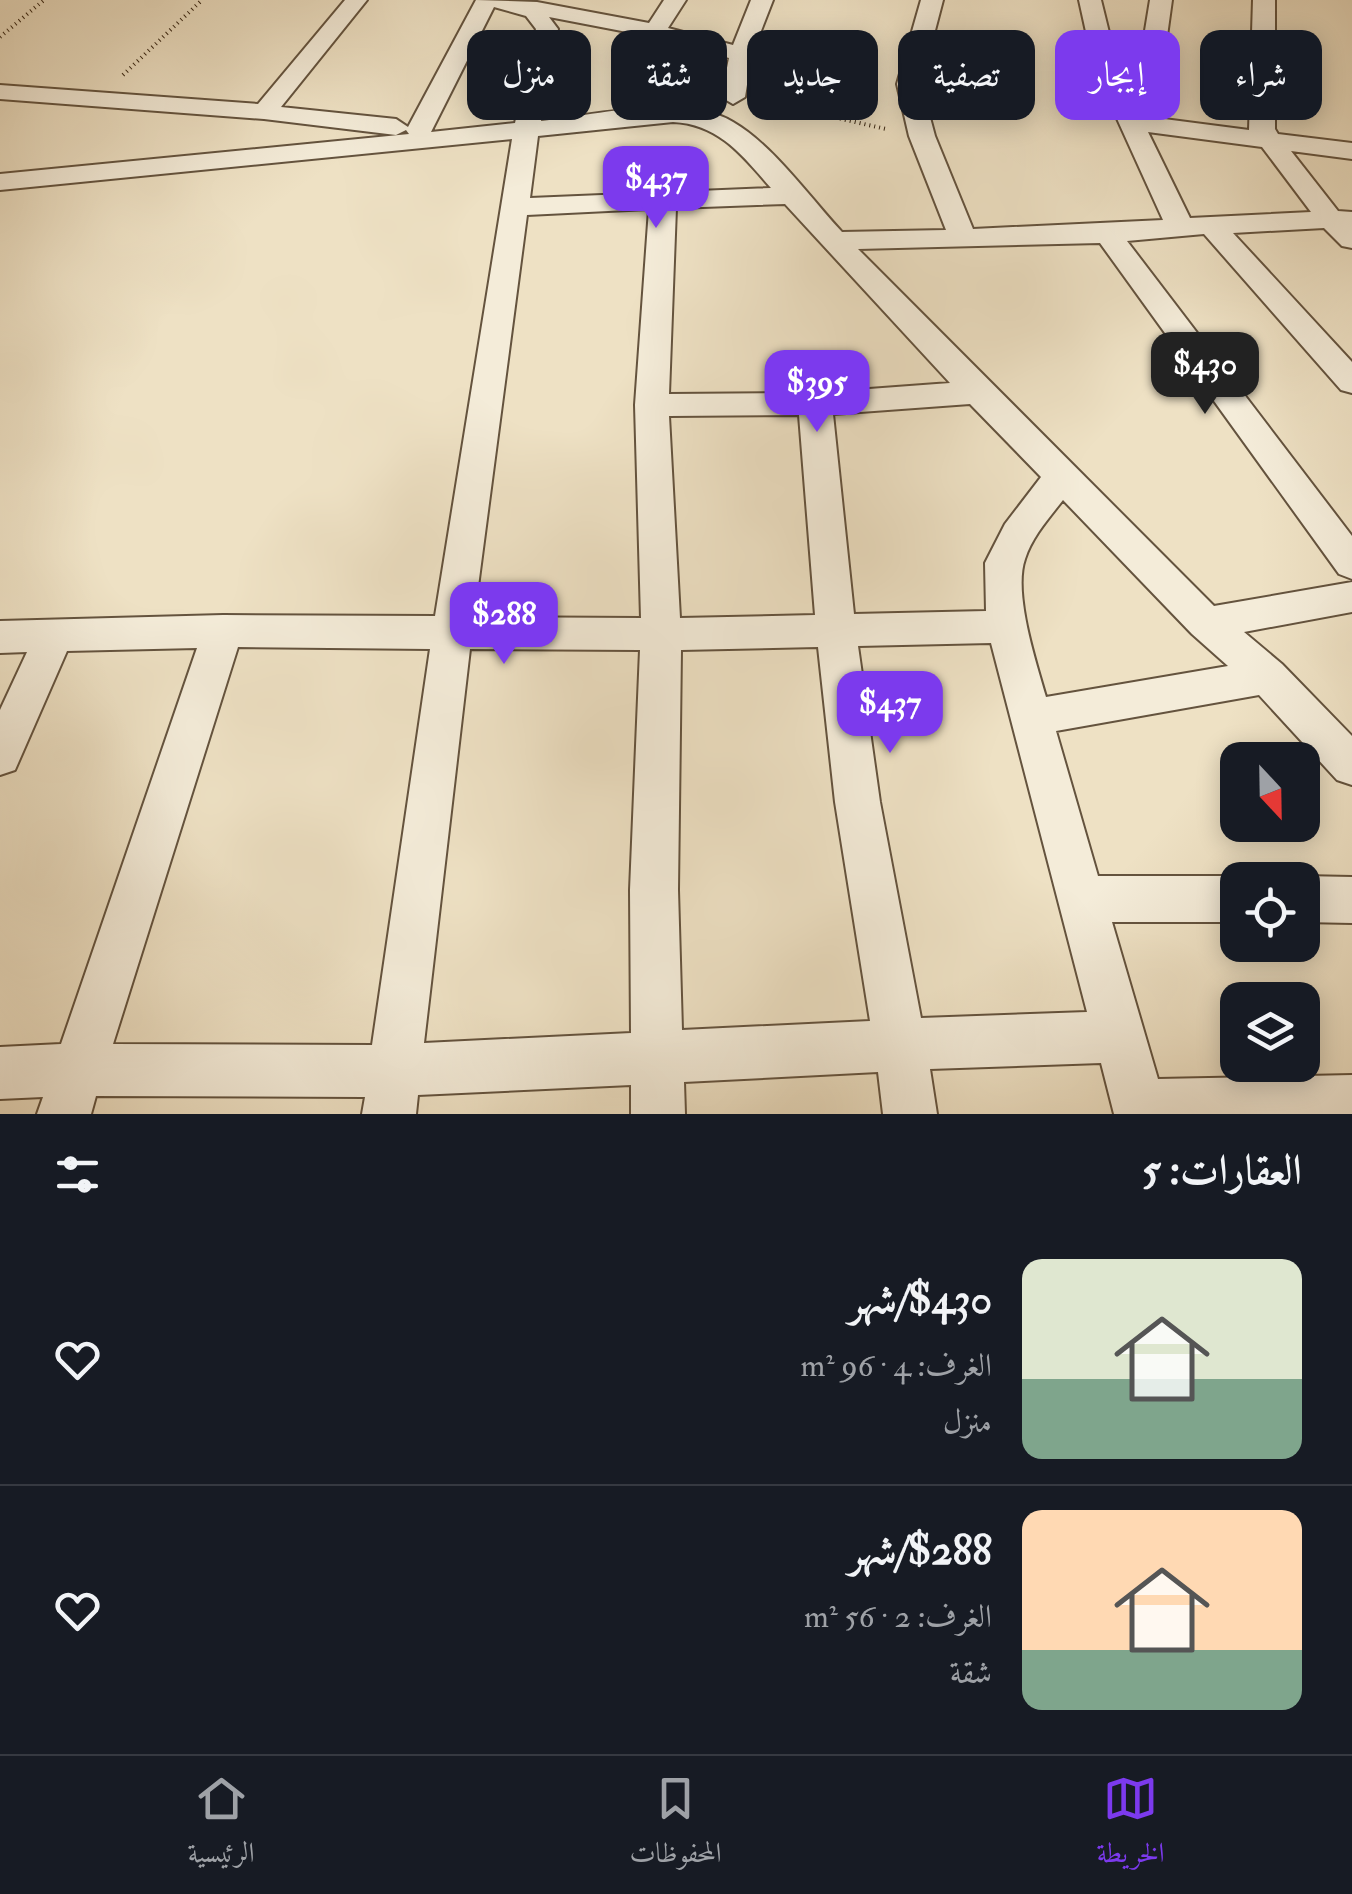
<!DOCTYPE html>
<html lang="ar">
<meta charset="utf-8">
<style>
:root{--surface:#171b24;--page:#242831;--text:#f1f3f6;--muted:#9ea1a6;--line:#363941;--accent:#7c3aed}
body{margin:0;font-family:"IM FELL Double Pica",Amiri,serif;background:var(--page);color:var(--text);direction:rtl;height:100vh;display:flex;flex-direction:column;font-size:38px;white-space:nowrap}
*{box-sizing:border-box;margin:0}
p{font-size:32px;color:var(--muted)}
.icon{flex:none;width:55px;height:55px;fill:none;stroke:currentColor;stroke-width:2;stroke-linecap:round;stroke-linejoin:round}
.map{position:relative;height:1114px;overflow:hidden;direction:ltr}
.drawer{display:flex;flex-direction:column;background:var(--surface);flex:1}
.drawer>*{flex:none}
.guide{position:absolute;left:30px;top:30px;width:1292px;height:90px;direction:rtl;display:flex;gap:20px}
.needle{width:65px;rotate:158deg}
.fabs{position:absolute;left:1220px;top:742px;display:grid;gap:20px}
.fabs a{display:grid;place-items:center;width:100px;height:100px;border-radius:20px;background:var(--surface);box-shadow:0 5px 25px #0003;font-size:50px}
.price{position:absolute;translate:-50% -85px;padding:0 22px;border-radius:20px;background:var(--accent);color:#fff;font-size:32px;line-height:65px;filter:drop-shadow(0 2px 5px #0008)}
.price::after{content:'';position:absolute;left:50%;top:60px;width:30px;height:22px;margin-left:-15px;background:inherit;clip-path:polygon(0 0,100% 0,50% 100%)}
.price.selected{background:#222;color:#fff}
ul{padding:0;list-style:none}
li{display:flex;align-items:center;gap:30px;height:250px;padding:0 50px}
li+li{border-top:2px solid var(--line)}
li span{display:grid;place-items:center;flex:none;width:280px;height:200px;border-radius:20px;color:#555}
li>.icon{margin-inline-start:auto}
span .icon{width:120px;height:120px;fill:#fffc;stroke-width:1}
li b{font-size:42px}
h2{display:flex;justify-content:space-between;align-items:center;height:120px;padding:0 50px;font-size:42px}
.pill{padding:0 35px;border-radius:20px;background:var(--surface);box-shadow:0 5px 25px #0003;font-size:35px;line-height:90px}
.pill.selected{background:var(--accent);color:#fff}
.tabs{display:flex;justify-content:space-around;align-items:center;height:140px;border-top:2px solid var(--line);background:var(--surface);font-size:28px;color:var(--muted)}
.tabs a{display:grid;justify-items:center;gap:5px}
.tabs .selected{color:var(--accent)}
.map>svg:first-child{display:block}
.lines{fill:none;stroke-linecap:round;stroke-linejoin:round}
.minor-casing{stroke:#64533e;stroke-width:4}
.path{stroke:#362411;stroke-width:4;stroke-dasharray:1 4;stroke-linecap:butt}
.minor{fill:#f4ecd9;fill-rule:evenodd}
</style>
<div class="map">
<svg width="1352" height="1114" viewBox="0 0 1352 1114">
<rect width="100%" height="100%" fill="#eee1c4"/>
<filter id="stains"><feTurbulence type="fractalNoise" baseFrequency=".002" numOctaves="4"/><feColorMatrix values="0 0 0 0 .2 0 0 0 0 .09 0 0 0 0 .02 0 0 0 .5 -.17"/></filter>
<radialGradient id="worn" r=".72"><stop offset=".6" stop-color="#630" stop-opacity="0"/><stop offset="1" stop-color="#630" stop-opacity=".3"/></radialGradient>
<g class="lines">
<g class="minor-casing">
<g id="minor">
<path d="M345 0H367L281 107 396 119 408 127 476 0 537 2 649 23 664 0H686L668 28 733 45 751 0H773L752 54 745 97 733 104 721 97 729 58 653 37 549 17 558 29 541 121C596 115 684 93 733 122 773 145 811 199 842 232L946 230 909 136 897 84 921 0H943L921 84 935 136 973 229 1163 220 1094 68 1079 0H1101L1118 69 1140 61 1150 0H1172L1163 65 1159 70 1124 82 1141 116 1249 130 1253 0H1275V129L1278 134 1352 143V159L1291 151 1338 211 1352 212V248L1342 246 1324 228 1233 233 1352 362V393L1341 390 1204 234 1127 241 1352 536V579L1339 574 1100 243 858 249 1214 606 1352 582V612L1244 632 1282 664 1352 736V785L1337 780 1259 695 1056 731 1098 876H1238L1248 880H1238V922H1112L1158 1079 1352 1075V1114H1114L1101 1063 930 1069 937 1114H883L878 1072 684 1082 685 1114H631V1085L418 1095 416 1114H362L365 1097 96 1096 91 1114H37L43 1097 0 1099V1047L61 1044 197 648 67 651 15 770 0 775V710L27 652 0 653V621L223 615 435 616 512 139 0 190V174L409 134 406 130 396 135 264 119 0 99V85L258 104ZM494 7 526 16 536 29 515 123 431 132ZM673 122C719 124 743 156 771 188L530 198 538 136ZM1148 132 1262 147 1311 212 1190 218ZM785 204 950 383 815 393 669 394 676 208ZM649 209 635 405 641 618 474 617 527 215ZM970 404 1041 477 1005 524 985 563 986 611 854 614 833 414ZM799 415 815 615 680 618 669 416ZM1063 500 1192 634 1228 666 1046 697C1036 662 1013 593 1025 559 1032 537 1049 518 1063 500ZM991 643 1087 1012 921 1018 880 802 858 646ZM238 647 430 649 372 1045 113 1044ZM818 647 835 802 870 1021 682 1030 678 890 681 650ZM470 649 640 650 630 890 631 1033 424 1043Z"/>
<polygon points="1302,876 1352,877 1352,923 1302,922 1302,880 1292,880"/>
</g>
</g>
<g class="path">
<polyline points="0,37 44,0"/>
<polyline points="123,75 202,0"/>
<polyline points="762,101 886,129"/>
</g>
<use href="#minor" class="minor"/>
</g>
<rect width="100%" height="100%" filter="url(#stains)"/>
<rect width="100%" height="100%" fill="url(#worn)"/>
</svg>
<div class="fabs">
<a><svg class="needle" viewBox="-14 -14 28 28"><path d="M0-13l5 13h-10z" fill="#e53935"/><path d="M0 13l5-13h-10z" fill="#9ea1a6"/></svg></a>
<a><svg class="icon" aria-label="locate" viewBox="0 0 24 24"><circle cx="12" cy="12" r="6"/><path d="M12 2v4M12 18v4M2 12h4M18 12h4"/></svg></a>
<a><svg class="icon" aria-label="layers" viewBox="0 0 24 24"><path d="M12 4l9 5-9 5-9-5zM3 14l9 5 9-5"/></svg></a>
</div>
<b class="price" style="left:656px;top:231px">$437</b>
<b class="price selected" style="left:1205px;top:417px">$430</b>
<b class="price" style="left:817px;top:435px">$395</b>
<b class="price" style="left:504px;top:667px">$288</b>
<b class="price" style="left:890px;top:756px">$437</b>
<div class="guide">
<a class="pill">شراء</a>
<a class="pill selected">إيجار</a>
<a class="pill">تصفية</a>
<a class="pill">جديد</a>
<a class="pill">شقة</a>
<a class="pill">منزل</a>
</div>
</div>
<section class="drawer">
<h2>العقارات: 5<svg class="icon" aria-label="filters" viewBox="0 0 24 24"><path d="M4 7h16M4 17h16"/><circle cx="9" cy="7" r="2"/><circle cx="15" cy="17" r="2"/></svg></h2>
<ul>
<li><span style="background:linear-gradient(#dfe7d0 60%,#7fa58c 0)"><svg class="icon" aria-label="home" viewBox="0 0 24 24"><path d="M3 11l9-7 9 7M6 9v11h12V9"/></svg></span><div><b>$430/شهر</b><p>الغرف: 4 · 96 m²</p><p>منزل</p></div><svg class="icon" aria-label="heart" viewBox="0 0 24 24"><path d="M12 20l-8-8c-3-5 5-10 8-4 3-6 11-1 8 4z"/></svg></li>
<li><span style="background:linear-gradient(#ffd9b3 70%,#7fa58c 0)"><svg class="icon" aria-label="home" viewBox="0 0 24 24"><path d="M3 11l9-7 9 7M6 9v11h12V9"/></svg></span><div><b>$288/شهر</b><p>الغرف: 2 · 56 m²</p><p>شقة</p></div><svg class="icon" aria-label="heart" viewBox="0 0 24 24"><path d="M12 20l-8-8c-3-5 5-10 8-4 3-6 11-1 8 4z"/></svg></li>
</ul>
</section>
<nav class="tabs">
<a class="selected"><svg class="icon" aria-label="map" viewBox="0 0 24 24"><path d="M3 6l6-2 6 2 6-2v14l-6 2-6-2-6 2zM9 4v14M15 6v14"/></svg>الخريطة</a>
<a><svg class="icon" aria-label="saved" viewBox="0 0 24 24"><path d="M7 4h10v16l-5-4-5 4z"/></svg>المحفوظات</a>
<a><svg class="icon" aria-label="home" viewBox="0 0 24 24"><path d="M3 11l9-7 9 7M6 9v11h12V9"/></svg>الرئيسية</a>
</nav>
